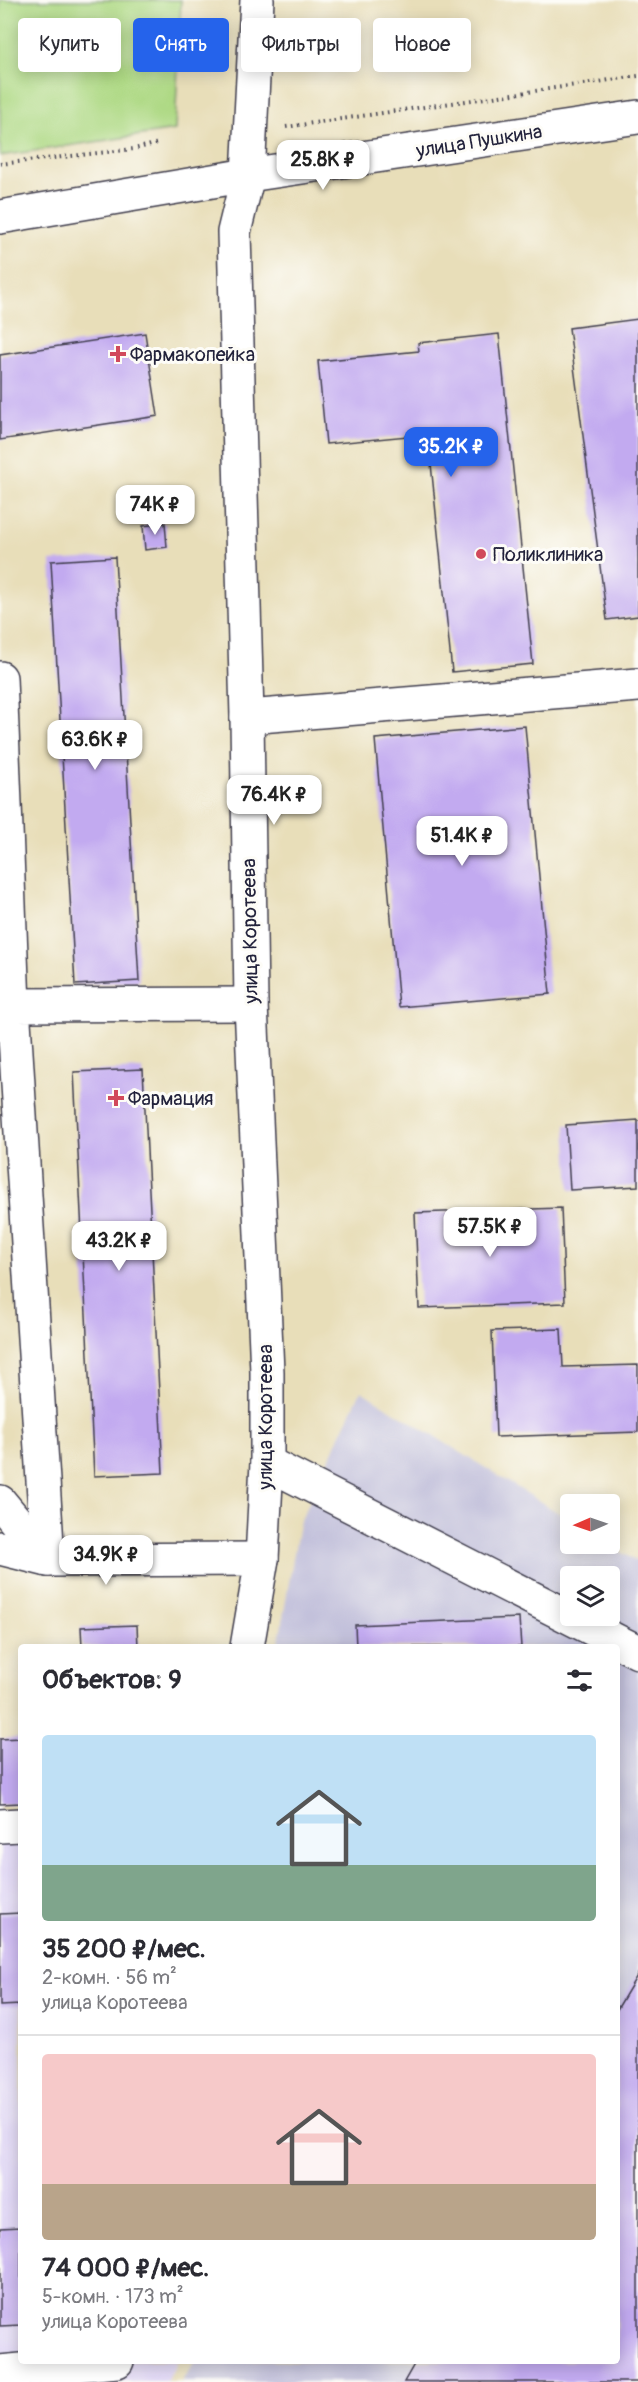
<!DOCTYPE html>
<html lang="ru">
<meta charset="utf-8">
<style>
:root{--surface:#fff;--page:#f2f2f3;--text:#2b2b33;--muted:#7c7c81;--line:#e1e1e2;--accent:#2563eb}
body{margin:0;font-family:Pangolin,sans-serif;background:var(--page);color:var(--text);height:100vh;display:flex;flex-direction:column;font-size:22px;white-space:nowrap}
*{box-sizing:border-box;margin:0}
p{font-size:20px;color:var(--muted)}
.icon{flex:none;width:33px;height:33px;fill:none;stroke:currentColor;stroke-width:2;stroke-linecap:round;stroke-linejoin:round}
.map{position:relative;flex:1;overflow:hidden}
.panel{position:absolute;left:18px;top:1644px;width:602px;height:720px;display:flex;flex-direction:column;background:var(--surface);border-radius:6px;box-shadow:0 3px 15px #0003}
.panel>*{flex:none}
.banner{position:absolute;left:18px;top:18px;width:603px;height:54px;display:flex;gap:12px}
.needle{width:39px;rotate:268deg}
.tools{position:absolute;left:560px;top:1494px;display:grid;gap:12px}
.tools a{display:grid;place-items:center;width:60px;height:60px;border-radius:6px;background:var(--surface);box-shadow:0 3px 15px #0003;font-size:30px}
.price{position:absolute;translate:-50% -51px;padding:0 14px;border-radius:12px;background:#fff;color:#222;font-size:20px;line-height:39px;filter:drop-shadow(0 2px 3px #0008)}
.price::after{content:'';position:absolute;left:50%;top:36px;width:18px;height:14px;margin-left:-9px;background:inherit;clip-path:polygon(0 0,100% 0,50% 100%)}
.price.selected{background:var(--accent);color:#fff}
ul{padding:0;list-style:none}
li{display:grid;align-content:center;gap:12px;height:318px;padding:0 24px}
li+li{border-top:2px solid var(--line)}
li span{display:grid;place-items:center;height:186px;border-radius:6px;color:#555}
li>.icon{margin-inline-start:auto}
span .icon{width:108px;height:108px;fill:#fffc;stroke-width:1}
li b{font-size:26px}
h2{display:flex;justify-content:space-between;align-items:center;height:72px;padding:0 24px;font-size:26px}
.chip{padding:0 21px;border-radius:6px;background:var(--surface);box-shadow:0 3px 15px #0003;font-size:21px;line-height:54px}
.chip.selected{background:var(--accent);color:#fff}
.map>svg:first-child{display:block}
.built{fill:#dfd5f5}
.industrial{fill:#c3c1db;fill-rule:evenodd}
.green{fill:#aed984;stroke:#687e60;stroke-width:1.5}
.building{fill:#c2aaf0}
.lines{fill:none;stroke-linecap:round;stroke-linejoin:round}
.minor-casing{stroke:#403e4e;stroke-width:36}
.path{stroke:#403e4e;stroke-width:4;stroke-dasharray:1.5 4.5;stroke-linecap:butt}
.minor{stroke:#fff;stroke-width:33}
.poi-dot{fill:#d1495b;stroke:#fdfcf7;stroke-width:2}
.labels{text-anchor:middle;dominant-baseline:central;stroke-width:6;stroke-linejoin:round;paint-order:stroke}
.street-label{font-size:20px;fill:#22223b;stroke:#fdfcf7}
.poi-label{font-size:20px;fill:#22223b;stroke:#fdfcf7;text-anchor:start}
</style>
<div class="map">
<svg width="638" height="2382" viewBox="0 0 638 2382">
<rect width="100%" height="100%" fill="#fdfcf7"/>
<filter id="ink" filterUnits="userSpaceOnUse"><feTurbulence type="fractalNoise" baseFrequency=".0167" numOctaves="2"/><feDisplacementMap in="SourceGraphic" scale="12" xChannelSelector="R" yChannelSelector="G"/><feConvolveMatrix kernelMatrix="1 2 1 2 8 2 1 2 1" color-interpolation-filters="sRGB"/></filter>
<filter id="wash" filterUnits="userSpaceOnUse"><feTurbulence type="fractalNoise" baseFrequency=".008" numOctaves="4" result="noise"/><feDisplacementMap in="SourceGraphic" scale="24" xChannelSelector="R" yChannelSelector="G"/><feGaussianBlur stdDeviation="1.35" result="paint"/><feColorMatrix in="noise" values="0 0 0 0 0 0 0 0 0 0 0 0 0 0 0 0 0 1.4 0 .05"/><feComposite in="paint" operator="in"/></filter>
<g filter="url(#wash)">
<rect width="100%" height="100%" fill="#e8deb9"/>
<polygon class="built" points="0,1771 1,1820 21,1820 21,2361 178,2361 167,2382 0,2382"/>
<path class="industrial" d="M361 1391 570 1520V1544H607L638 1562V2382H181L196 2361H616V1647H278L299 1524ZM570 1576H609V1616H570Z"/>
<polygon class="green" points="0,0 181,0 175,130 0,156"/>
<g id="blocks">
<g class="building">
<polygon points="638,319 638,616 607,620 569,328"/>
<polygon points="145,333 158,416 0,440 0,355"/>
<polygon points="499,334 533,664 452,672 428,434 326,444 318,361 419,351 418,343"/>
<polygon points="165,523 167,547 145,550 143,526"/>
<polygon points="115,557 139,981 75,985 51,561"/>
<polygon points="525,726 550,994 399,1007 375,739"/>
<polygon points="143,1069 163,1473 94,1476 74,1072"/>
<polygon points="638,1120 638,1186 570,1190 566,1125"/>
<polygon points="561,1208 565,1303 419,1308 415,1213"/>
<polygon points="561,1329 563,1367 638,1365 638,1432 496,1437 492,1331"/>
<polygon points="519,1618 521,1647 356,1647 355,1625"/>
<polygon points="137,1625 138,1647 82,1647 81,1627"/>
<polygon points="21,1738 21,1803 0,1804 0,1739"/>
<polygon points="21,1913 21,2005 0,2006 0,1914"/>
<polygon points="638,1974 638,2382 404,2382 416,2361 616,2361 616,2011"/>
<polygon points="21,2227 21,2325 0,2326 0,2228"/>
</g>
</g>
</g>
<g filter="url(#ink)">
<use href="#blocks" fill-opacity="0" stroke="#403e4e" stroke-width="1.5"/>
<g class="lines">
<g class="minor-casing">
<g id="minor">
<polyline points="0,217 248,175 638,117"/>
<polyline points="0,678 13,1005"/>
<polyline points="247,717 638,685"/>
<polyline points="267,1463 638,1652"/>
<polyline points="0,1502 48,1560 262,1559"/>
<polyline points="0,1548 48,1560 13,1005 251,1004"/>
<polyline points="247,1647 262,1559 267,1463 267,1372 251,1004 247,717 234,232 248,175 257,0"/>
<polyline points="0,1826 21,1825"/>
<polyline points="0,2372 117,2361"/>
</g>
</g>
<g class="path">
<polyline points="286,127 638,76"/>
<polyline points="0,164 134,149 159,143"/>
</g>
<use href="#minor" class="minor"/>
</g>
</g>
<g class="poi-dot">
<path d="M115 345h6v6h6v6h-6v6h-6v-6h-6v-6h6z"/>
<circle cx="481" cy="554" r="6"/>
<path d="M113 1089h6v6h6v6h-6v6h-6v-6h-6v-6h6z"/>
</g>
<g class="labels">
<g class="street-label">
<text transform="translate(479 141) rotate(-9)">улица Пушкина</text>
<text transform="translate(250 931) rotate(-91)">улица Коротеева</text>
<text transform="translate(265 1417) rotate(-90)">улица Коротеева</text>
</g>
<g class="poi-label">
<text x="130" y="354">Фармакопейка</text>
<text x="493" y="554">Поликлиника</text>
<text x="128" y="1098">Фармация</text>
</g>
</g>
</svg>
<div class="tools">
<a><svg class="needle" viewBox="-14 -14 28 28"><path d="M0-13l5 13h-10z" fill="#e53935"/><path d="M0 13l5-13h-10z" fill="#7c7c81"/></svg></a>
<a><svg class="icon" aria-label="layers" viewBox="0 0 24 24"><path d="M12 4l9 5-9 5-9-5zM3 14l9 5 9-5"/></svg></a>
</div>
<b class="price" style="left:323px;top:191px">25.8K ₽</b>
<b class="price selected" style="left:451px;top:478px">35.2K ₽</b>
<b class="price" style="left:155px;top:536px">74K ₽</b>
<b class="price" style="left:95px;top:771px">63.6K ₽</b>
<b class="price" style="left:274px;top:826px">76.4K ₽</b>
<b class="price" style="left:462px;top:867px">51.4K ₽</b>
<b class="price" style="left:490px;top:1258px">57.5K ₽</b>
<b class="price" style="left:119px;top:1272px">43.2K ₽</b>
<b class="price" style="left:106px;top:1586px">34.9K ₽</b>
<div class="banner">
<a class="chip">Купить</a>
<a class="chip selected">Снять</a>
<a class="chip">Фильтры</a>
<a class="chip">Новое</a>
</div>
<section class="panel">
<h2>Объектов: 9<svg class="icon" aria-label="filters" viewBox="0 0 24 24"><path d="M4 7h16M4 17h16"/><circle cx="9" cy="7" r="2"/><circle cx="15" cy="17" r="2"/></svg></h2>
<ul>
<li><span style="background:linear-gradient(#bfe0f5 70%,#7fa58c 0)"><svg class="icon" aria-label="home" viewBox="0 0 24 24"><path d="M3 11l9-7 9 7M6 9v11h12V9"/></svg></span><div><b>35 200 ₽/мес.</b><p>2-комн. · 56 m²</p><p>улица Коротеева</p></div></li>
<li><span style="background:linear-gradient(#f6c9c9 70%,#b9a48a 0)"><svg class="icon" aria-label="home" viewBox="0 0 24 24"><path d="M3 11l9-7 9 7M6 9v11h12V9"/></svg></span><div><b>74 000 ₽/мес.</b><p>5-комн. · 173 m²</p><p>улица Коротеева</p></div></li>
</ul>
</section>
</div>
